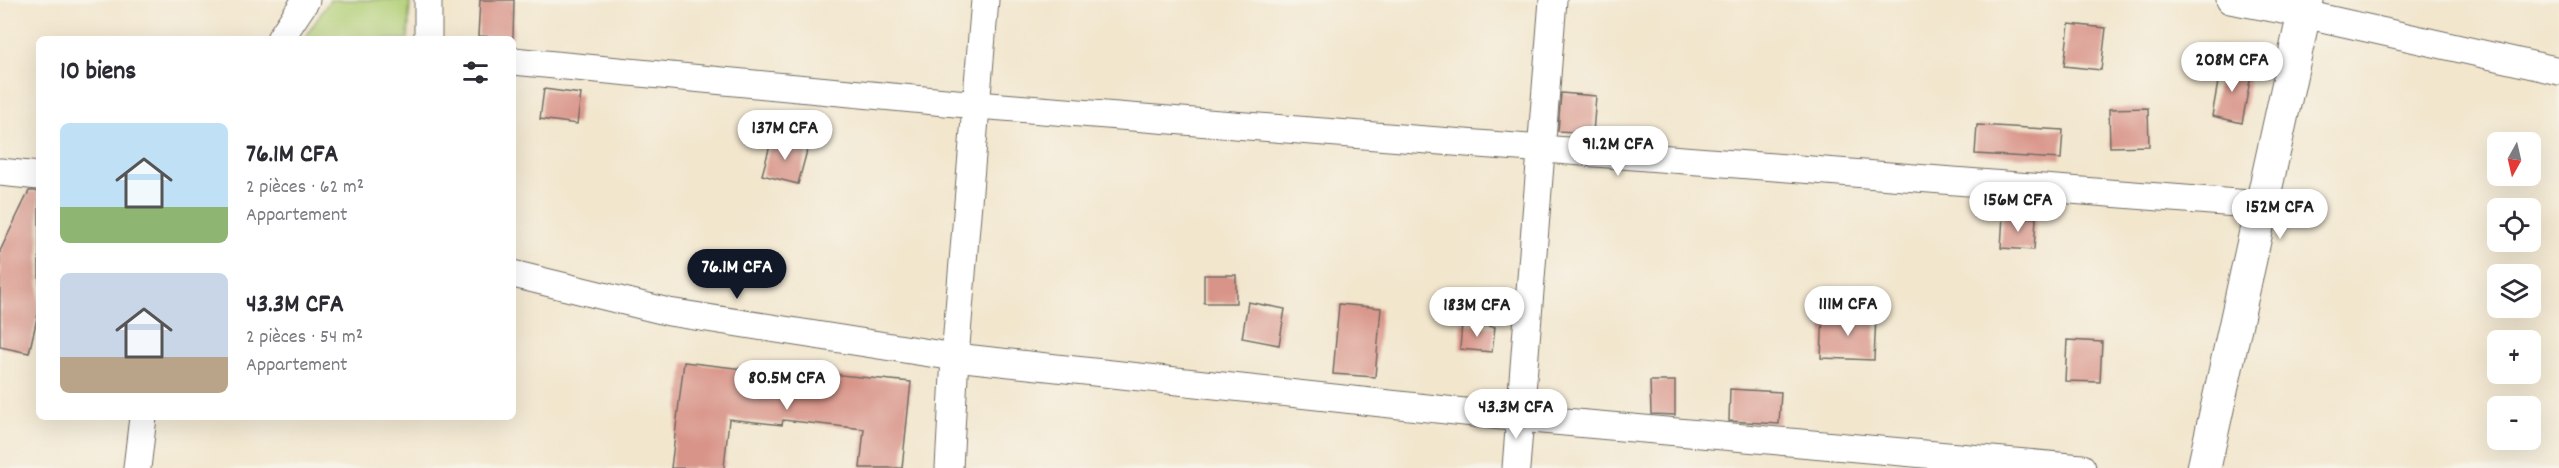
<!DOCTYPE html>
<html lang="fr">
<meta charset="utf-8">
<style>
:root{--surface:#fff;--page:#f2f2f3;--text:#2b2b33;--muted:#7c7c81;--accent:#111827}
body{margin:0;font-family:Dekko,sans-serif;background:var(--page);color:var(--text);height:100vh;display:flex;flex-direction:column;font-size:22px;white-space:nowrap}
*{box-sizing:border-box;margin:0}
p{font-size:20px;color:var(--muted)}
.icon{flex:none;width:33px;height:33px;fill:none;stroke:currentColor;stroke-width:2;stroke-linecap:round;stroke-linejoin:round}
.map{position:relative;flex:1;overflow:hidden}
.details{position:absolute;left:36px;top:36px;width:480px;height:384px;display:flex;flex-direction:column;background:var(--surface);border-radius:9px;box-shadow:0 6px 24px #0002}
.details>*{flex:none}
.needle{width:39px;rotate:188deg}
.fabs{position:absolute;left:2487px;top:132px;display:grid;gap:12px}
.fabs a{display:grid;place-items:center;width:54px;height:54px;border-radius:9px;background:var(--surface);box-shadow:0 6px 24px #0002;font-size:30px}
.price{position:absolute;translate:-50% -51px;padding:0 14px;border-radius:21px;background:#fff;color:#222;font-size:20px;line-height:39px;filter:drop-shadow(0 2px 3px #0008)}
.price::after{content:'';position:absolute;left:50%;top:36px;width:18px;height:14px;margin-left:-9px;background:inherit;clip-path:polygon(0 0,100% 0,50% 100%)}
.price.on{background:var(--accent);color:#fff}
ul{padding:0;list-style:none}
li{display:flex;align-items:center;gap:18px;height:150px;padding:0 24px}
li span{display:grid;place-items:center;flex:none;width:168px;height:120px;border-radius:9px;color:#555}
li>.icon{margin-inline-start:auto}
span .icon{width:72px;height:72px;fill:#fffc;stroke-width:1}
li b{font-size:26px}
h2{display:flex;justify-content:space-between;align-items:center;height:72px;padding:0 24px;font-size:26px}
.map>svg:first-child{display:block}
.green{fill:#b1cf76;stroke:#6e7d50;stroke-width:1.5}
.building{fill:#d99489}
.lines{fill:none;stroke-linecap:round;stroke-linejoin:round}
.street-casing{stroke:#716c64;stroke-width:29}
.secondary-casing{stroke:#716c64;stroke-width:35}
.street{stroke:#fff;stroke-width:27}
.secondary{stroke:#fff;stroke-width:33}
</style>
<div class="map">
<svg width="2559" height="468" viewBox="0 0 2559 468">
<rect width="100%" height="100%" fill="#f7f3e8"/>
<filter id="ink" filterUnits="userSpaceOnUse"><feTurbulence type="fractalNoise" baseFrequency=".0167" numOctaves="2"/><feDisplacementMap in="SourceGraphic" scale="12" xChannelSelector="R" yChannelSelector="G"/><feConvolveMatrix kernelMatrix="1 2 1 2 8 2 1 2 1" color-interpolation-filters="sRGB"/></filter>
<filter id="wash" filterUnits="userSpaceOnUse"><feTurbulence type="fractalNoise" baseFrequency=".008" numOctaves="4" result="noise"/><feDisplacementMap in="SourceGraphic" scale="24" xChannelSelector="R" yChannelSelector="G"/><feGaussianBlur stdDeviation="1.35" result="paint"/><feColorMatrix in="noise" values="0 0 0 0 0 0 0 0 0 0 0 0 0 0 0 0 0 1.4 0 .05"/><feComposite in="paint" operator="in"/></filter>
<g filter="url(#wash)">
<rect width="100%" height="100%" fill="#f2e6cd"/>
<polygon class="green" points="330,0 410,0 408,39 304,39"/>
<g id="blocks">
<g class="building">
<polygon points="480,0 514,0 513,38 478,36"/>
<polygon points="2069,24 2106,28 2101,70 2064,66"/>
<polygon points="2221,65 2252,70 2242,123 2212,116"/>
<polygon points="544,89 581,94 577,124 540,119"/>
<polygon points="1561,93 1596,96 1593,133 1558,131"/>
<polygon points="2148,108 2149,146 2110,147 2109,109"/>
<polygon points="1977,125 2063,130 2061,159 1975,154"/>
<polygon points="772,138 808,147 798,184 762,175"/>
<polygon points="29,191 39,191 39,310 29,353 0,347 0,251"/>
<polygon points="2003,215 2036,218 2034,250 2001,248"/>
<rect x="1204" y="275" width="32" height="28"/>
<polygon points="1248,302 1285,309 1279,345 1242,338"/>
<polygon points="1339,304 1381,308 1375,377 1333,374"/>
<polygon points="1823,313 1876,316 1874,360 1821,358"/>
<polygon points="1462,323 1495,327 1492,352 1460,349"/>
<polygon points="2067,340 2102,342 2100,382 2065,381"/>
<polygon points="684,362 810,377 810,372 911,382 902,468 860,468 864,429 783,420 782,425 729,419 724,468 671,468"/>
<polygon points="1650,381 1675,381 1675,415 1651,414"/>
<polygon points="1730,389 1781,392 1779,424 1729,421"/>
</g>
</g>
</g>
<g filter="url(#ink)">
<use href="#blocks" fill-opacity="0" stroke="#716c64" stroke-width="1.5"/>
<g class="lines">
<g class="street-casing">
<g id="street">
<polyline points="2230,0 2304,14 2559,71"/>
<polyline points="280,39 306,0"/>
<polyline points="428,39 428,0"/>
<polyline points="513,61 977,105 2262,205"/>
<polyline points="0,172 39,176"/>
<polyline points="513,274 669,312 955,357 1520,418 2082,468"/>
<polyline points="137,468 143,417"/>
<polyline points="949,468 955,357 985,0"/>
<polyline points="1516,468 1553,0"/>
</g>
</g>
<g class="secondary-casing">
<polyline id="secondary" points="2204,468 2307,0"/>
</g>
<use href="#street" class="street"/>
<use href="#secondary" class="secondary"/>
</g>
</g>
</svg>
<div class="fabs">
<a><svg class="needle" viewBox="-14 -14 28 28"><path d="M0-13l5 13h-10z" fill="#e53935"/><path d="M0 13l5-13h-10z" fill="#7c7c81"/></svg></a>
<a><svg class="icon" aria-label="locate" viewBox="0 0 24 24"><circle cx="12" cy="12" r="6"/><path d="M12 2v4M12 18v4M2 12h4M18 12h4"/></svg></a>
<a><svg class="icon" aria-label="layers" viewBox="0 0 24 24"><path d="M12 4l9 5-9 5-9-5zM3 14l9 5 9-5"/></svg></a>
<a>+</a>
<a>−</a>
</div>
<b class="price" style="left:2232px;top:93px">208M CFA</b>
<b class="price" style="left:785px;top:161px">137M CFA</b>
<b class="price" style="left:1618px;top:177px">91.2M CFA</b>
<b class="price" style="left:2018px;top:233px">156M CFA</b>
<b class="price" style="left:2280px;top:240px">152M CFA</b>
<b class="price on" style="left:737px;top:300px">76.1M CFA</b>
<b class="price" style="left:1848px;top:337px">111M CFA</b>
<b class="price" style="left:1477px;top:338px">183M CFA</b>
<b class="price" style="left:787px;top:411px">80.5M CFA</b>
<b class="price" style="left:1516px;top:440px">43.3M CFA</b>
<section class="details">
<h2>10 biens<svg class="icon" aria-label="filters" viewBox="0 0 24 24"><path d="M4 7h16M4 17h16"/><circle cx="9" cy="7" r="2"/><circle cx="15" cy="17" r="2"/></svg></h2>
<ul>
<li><span style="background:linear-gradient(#bfe0f5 70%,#8fb573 0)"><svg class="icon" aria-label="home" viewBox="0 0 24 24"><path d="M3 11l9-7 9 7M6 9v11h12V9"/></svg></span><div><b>76.1M CFA</b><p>2 pièces · 62 m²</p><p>Appartement</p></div></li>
<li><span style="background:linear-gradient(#c9d6e8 70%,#b9a48a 0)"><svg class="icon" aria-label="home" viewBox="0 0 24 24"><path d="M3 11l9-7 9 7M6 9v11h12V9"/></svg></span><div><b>43.3M CFA</b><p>2 pièces · 54 m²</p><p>Appartement</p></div></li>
</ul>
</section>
</div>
